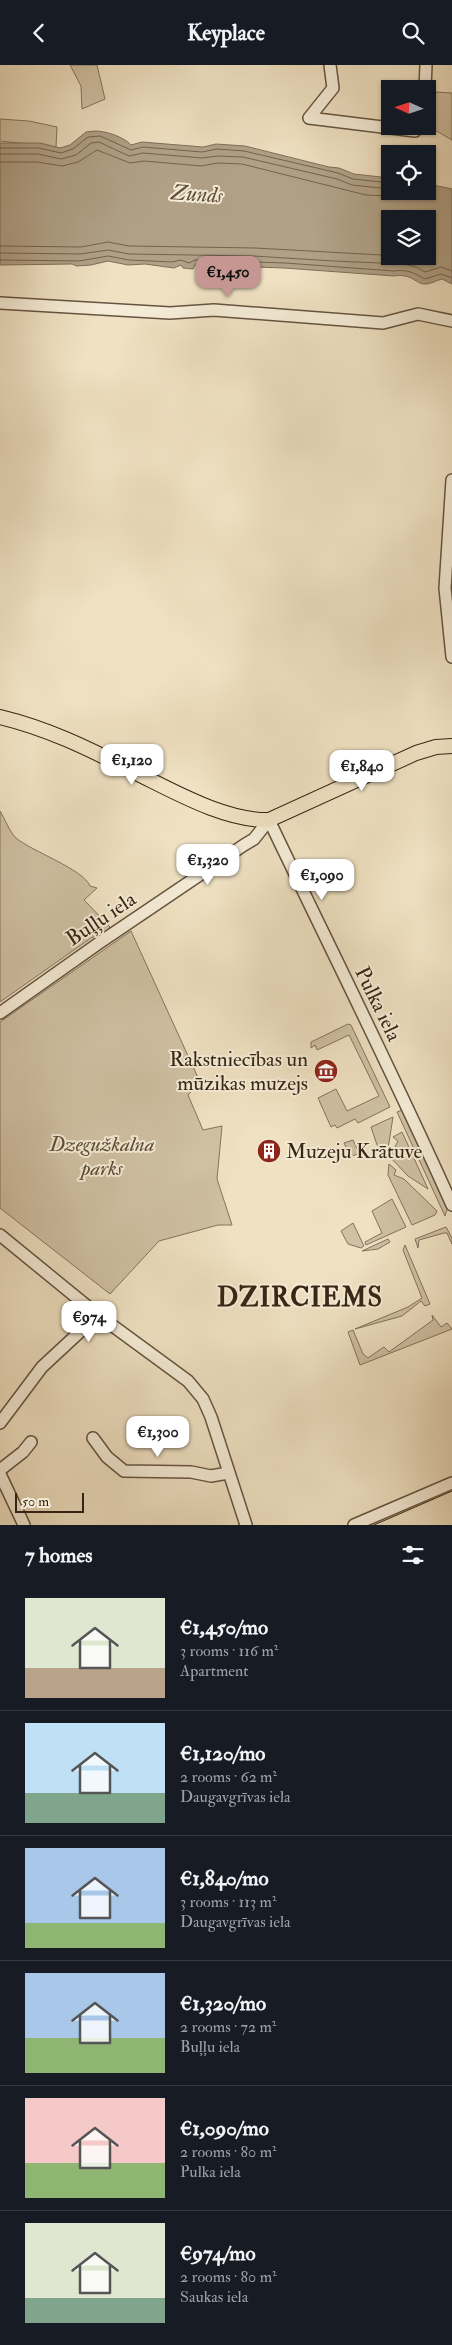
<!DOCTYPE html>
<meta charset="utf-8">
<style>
:root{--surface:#171b24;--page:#20242c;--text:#f1f3f6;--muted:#9ea1a6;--line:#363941;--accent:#c59692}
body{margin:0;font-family:"IM FELL Double Pica",serif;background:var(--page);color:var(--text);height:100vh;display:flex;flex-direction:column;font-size:19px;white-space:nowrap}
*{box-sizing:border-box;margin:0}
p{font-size:16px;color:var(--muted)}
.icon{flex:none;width:28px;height:28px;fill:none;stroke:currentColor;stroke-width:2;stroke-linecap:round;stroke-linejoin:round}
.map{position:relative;height:1460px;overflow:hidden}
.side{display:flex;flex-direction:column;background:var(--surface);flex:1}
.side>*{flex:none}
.needle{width:32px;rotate:273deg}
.controls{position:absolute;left:381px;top:15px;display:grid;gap:10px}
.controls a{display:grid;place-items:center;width:55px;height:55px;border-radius:0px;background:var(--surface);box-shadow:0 1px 4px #0004;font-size:25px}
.scale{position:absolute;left:15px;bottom:12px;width:69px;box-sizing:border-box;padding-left:5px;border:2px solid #372514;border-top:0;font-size:14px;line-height:18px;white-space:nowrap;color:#372514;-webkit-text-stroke:4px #f5ecd7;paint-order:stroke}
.price{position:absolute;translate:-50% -42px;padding:0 11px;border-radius:10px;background:#fff;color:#222;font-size:16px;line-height:32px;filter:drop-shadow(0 1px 2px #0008)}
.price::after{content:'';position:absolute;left:50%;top:30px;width:15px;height:11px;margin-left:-8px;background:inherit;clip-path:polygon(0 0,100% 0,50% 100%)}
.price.current{background:var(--accent);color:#111}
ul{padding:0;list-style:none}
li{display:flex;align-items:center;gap:15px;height:125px;padding:0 25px}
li+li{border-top:1px solid var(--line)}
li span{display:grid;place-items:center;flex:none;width:140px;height:100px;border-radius:0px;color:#555}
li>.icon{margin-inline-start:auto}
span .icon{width:60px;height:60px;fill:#fffc;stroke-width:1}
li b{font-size:21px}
h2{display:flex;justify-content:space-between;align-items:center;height:60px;padding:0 25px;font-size:21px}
header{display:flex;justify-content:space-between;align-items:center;height:65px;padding:0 25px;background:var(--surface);font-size:22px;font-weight:800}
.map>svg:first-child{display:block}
.green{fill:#d0c1a4;stroke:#84735c}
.water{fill:#b0a187;stroke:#806f59;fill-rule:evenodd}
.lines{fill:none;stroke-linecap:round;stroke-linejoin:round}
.shore{stroke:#74634e;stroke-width:1}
.minor-casing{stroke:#655440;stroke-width:14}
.major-casing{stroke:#372514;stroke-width:16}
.minor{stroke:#f5ecd7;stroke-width:11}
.major{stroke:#efe1c2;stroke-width:14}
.tram{stroke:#372514;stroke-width:1}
.labels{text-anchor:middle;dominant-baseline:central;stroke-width:4;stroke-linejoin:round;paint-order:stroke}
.street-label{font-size:21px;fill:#372514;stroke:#f5ecd7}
.poi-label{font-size:21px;fill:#372514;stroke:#f5ecd7;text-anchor:end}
.park-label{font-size:21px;font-style:italic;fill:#5d4c38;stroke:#f5ecd7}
.water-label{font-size:22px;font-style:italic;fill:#61503c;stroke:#f5ecd7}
.district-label{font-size:26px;font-weight:bold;letter-spacing:1px;fill:#372514;stroke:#f5ecd7}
</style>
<header><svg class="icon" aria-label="back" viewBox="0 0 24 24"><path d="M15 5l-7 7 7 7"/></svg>Keyplace<svg class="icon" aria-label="search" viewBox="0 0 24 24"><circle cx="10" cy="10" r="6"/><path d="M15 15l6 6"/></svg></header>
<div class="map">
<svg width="452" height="1460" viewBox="0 0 452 1460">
<rect width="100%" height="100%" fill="#efe1c2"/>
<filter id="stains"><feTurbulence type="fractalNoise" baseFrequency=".004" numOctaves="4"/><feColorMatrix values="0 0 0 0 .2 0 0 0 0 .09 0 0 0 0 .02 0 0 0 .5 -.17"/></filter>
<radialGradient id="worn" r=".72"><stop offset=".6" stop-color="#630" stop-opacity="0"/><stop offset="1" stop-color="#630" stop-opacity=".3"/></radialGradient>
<g class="green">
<polygon points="70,0 97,0 105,34 82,44 81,21"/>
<polygon points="436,27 452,28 452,75 428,61"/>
<polygon points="0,54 29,56 57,62 56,82 0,76"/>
<path d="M0 746C5 754 9 766 16 773 33 787 83 804 90 821L97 823 84 835 110 862 105 867 91 873 0 937Z"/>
<polygon points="131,866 200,1017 188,1030 203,1065 222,1061 217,1114 232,1160 218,1160 159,1176 110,1229 0,1143 0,957"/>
<polygon points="348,959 351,960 390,1042 358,1058 355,1054 337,1063 335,1060 331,1062 318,1033 336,1024 347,1046 379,1031 349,970 317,985 315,980 311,983 311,977"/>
<polygon points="402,1045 448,1141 445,1151 397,1047"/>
<polygon points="393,1052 387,1090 377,1080 371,1062"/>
<polygon points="402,1067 428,1124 408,1111 390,1092 398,1076 393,1072"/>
<polygon points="353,1075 359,1088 351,1092 344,1078"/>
<polygon points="389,1099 396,1105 394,1110 404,1114 437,1146 435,1150 412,1160 388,1110"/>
<polygon points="392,1134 406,1162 366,1180 365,1177 382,1168 372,1146"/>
<polygon points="353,1158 364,1181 361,1183 348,1179 341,1166"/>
<polygon points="446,1162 452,1173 452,1179 447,1168 444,1168 419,1175 418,1183 415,1174"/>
<polygon points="388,1174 390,1177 378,1184 362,1186"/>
<polygon points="405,1180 430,1239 425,1241 421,1236 402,1251 355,1264 408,1242 422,1233 403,1185"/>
<polygon points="432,1250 441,1262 447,1258 452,1264 360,1300 348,1267 353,1265 363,1289 368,1293 384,1282 389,1287 433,1255"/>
</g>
<path class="water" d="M95 66C106 66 124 72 131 80L142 77 203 82 216 79 245 81 329 102 339 103 354 109 390 113V126H428V119L452 124V219L442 214C437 215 431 219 426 219 416 220 413 208 394 211L284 203 195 200 193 204 183 203 181 200 174 203 145 199 128 200 108 196 91 200 77 201 72 199 0 200V78H40L60 83 70 80 86 67ZM390 154H428V191H390Z"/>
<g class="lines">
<g class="shore">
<polyline points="0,83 39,83 61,88 73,84 88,72 100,71 131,85 143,82 202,87 217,84 244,86 338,108 353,114 390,118"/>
<polyline points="0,89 38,89 61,94 76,90 91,78 99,77 129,91 143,88 202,93 217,91 243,92 337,114 352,120 390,124"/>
<polyline points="0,97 37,97 62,101 78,97 97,85 130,98 144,96 201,101 218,98 242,99 366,130 391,131 402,126"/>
<polyline points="0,181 81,182 108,177 129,181 255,183 400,191"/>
<polyline points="0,188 80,189 108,185 129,189 254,191 333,196 404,199 416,202 425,207 441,202 452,206"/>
<path d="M0 195 79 196 108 191 129 195 172 197 181 195 189 198 195 195 285 198 394 206C407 204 414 208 425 214L441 209 452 213"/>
</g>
<g class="minor-casing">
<g id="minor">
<polyline points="330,0 333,23 309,53 415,66 417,61"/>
<polyline points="425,24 426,0"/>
<polyline points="0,238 170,248 214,245 383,258 418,249 452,256"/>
<polyline points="452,415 445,523 452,592"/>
<path d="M0 948 99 878 244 780 254 774 269 755C330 883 394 1010 452 1140"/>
<polyline points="0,1170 98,1250 188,1316 203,1334 211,1352 246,1460"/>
<polyline points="0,1358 42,1302 98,1250"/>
<polyline points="93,1373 107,1392 124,1406 191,1407 211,1411 228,1408"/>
<polyline points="0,1405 23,1387 31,1377"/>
<polyline points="0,1409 24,1460"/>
<polyline points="354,1460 452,1418"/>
</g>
</g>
<g class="major-casing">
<path id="major" d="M0 652C46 663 88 683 130 705 170 724 223 756 269 755L416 688 436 682 452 681"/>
</g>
<use href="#minor" class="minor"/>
<use href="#major" class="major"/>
<polyline class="tram" points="374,1460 452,1426"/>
</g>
<defs>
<g id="museum-disc" transform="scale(1.25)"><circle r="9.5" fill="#8f2418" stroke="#f5ecd7"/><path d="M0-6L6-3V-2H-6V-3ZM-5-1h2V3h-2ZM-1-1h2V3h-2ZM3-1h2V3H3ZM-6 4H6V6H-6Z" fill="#fff"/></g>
<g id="building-disc" transform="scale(1.25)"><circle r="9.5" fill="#8f2418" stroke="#f5ecd7"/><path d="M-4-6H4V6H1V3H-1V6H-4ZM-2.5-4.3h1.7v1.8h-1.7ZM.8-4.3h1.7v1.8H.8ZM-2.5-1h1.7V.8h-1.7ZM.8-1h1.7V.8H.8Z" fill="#fff"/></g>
</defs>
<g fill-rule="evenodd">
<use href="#museum-disc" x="326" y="1006"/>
<use href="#building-disc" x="269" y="1086"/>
</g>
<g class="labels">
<g class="street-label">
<text transform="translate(101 854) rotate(-34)">Buļļu iela</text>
<text transform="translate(378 939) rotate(64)">Pulka iela</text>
</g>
<g class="poi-label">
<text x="308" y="994">Rakstniecības un<tspan x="308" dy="24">mūzikas muzejs</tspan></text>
<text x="286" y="1086" text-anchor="start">Muzeju Krātuve</text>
</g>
<g class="park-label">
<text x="102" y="1079">Dzegužkalna<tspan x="102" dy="24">parks</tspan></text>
</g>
<g class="water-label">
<text transform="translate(197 129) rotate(4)">Zunds</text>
</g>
<g class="district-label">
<text x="300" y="1233">DZIRCIEMS</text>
</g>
</g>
<rect width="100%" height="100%" filter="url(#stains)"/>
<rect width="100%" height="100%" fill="url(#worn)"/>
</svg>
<div class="controls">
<a><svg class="needle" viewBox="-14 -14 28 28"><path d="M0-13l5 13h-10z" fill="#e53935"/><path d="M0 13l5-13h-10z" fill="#9ea1a6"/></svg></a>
<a><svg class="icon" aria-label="locate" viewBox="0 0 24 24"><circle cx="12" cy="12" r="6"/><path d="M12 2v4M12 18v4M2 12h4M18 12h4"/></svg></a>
<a><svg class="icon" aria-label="layers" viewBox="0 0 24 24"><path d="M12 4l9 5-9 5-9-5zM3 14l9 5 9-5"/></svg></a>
</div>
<div class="scale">50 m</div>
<b class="price current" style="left:228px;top:233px">€1,450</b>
<b class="price" style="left:132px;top:721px">€1,120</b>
<b class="price" style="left:362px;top:727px">€1,840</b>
<b class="price" style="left:208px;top:821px">€1,320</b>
<b class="price" style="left:322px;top:836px">€1,090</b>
<b class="price" style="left:89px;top:1278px">€974</b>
<b class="price" style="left:158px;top:1393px">€1,300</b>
</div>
<section class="side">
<h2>7 homes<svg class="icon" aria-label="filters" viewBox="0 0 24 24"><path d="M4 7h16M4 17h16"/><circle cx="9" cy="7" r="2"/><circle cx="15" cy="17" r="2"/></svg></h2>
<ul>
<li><span style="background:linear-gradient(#dfe7d0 70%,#b9a48a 0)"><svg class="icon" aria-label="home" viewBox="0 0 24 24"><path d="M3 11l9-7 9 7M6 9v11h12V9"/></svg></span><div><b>€1,450/mo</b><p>3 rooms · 116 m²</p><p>Apartment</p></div></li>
<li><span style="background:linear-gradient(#bfe0f5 70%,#7fa58c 0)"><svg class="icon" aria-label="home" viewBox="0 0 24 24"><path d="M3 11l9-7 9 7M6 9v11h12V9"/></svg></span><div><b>€1,120/mo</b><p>2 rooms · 62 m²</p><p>Daugavgrīvas iela</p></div></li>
<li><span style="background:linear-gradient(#a9c7e8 75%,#8fb573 0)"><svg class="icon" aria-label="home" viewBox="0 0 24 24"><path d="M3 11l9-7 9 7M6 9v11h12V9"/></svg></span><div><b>€1,840/mo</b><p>3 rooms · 113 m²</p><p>Daugavgrīvas iela</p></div></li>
<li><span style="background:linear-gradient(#a9c7e8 65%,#8fb573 0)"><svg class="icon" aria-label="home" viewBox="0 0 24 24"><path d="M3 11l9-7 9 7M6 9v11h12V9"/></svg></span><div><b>€1,320/mo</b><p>2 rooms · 72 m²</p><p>Buļļu iela</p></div></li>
<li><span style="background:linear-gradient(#f6c9c9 65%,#8fb573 0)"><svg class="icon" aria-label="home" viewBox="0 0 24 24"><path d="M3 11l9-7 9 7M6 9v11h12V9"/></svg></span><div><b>€1,090/mo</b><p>2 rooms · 80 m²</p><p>Pulka iela</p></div></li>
<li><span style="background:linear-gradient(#dfe7d0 75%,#7fa58c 0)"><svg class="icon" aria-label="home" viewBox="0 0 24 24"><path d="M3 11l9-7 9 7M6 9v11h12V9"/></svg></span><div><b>€974/mo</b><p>2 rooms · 80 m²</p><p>Saukas iela</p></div></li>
</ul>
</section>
